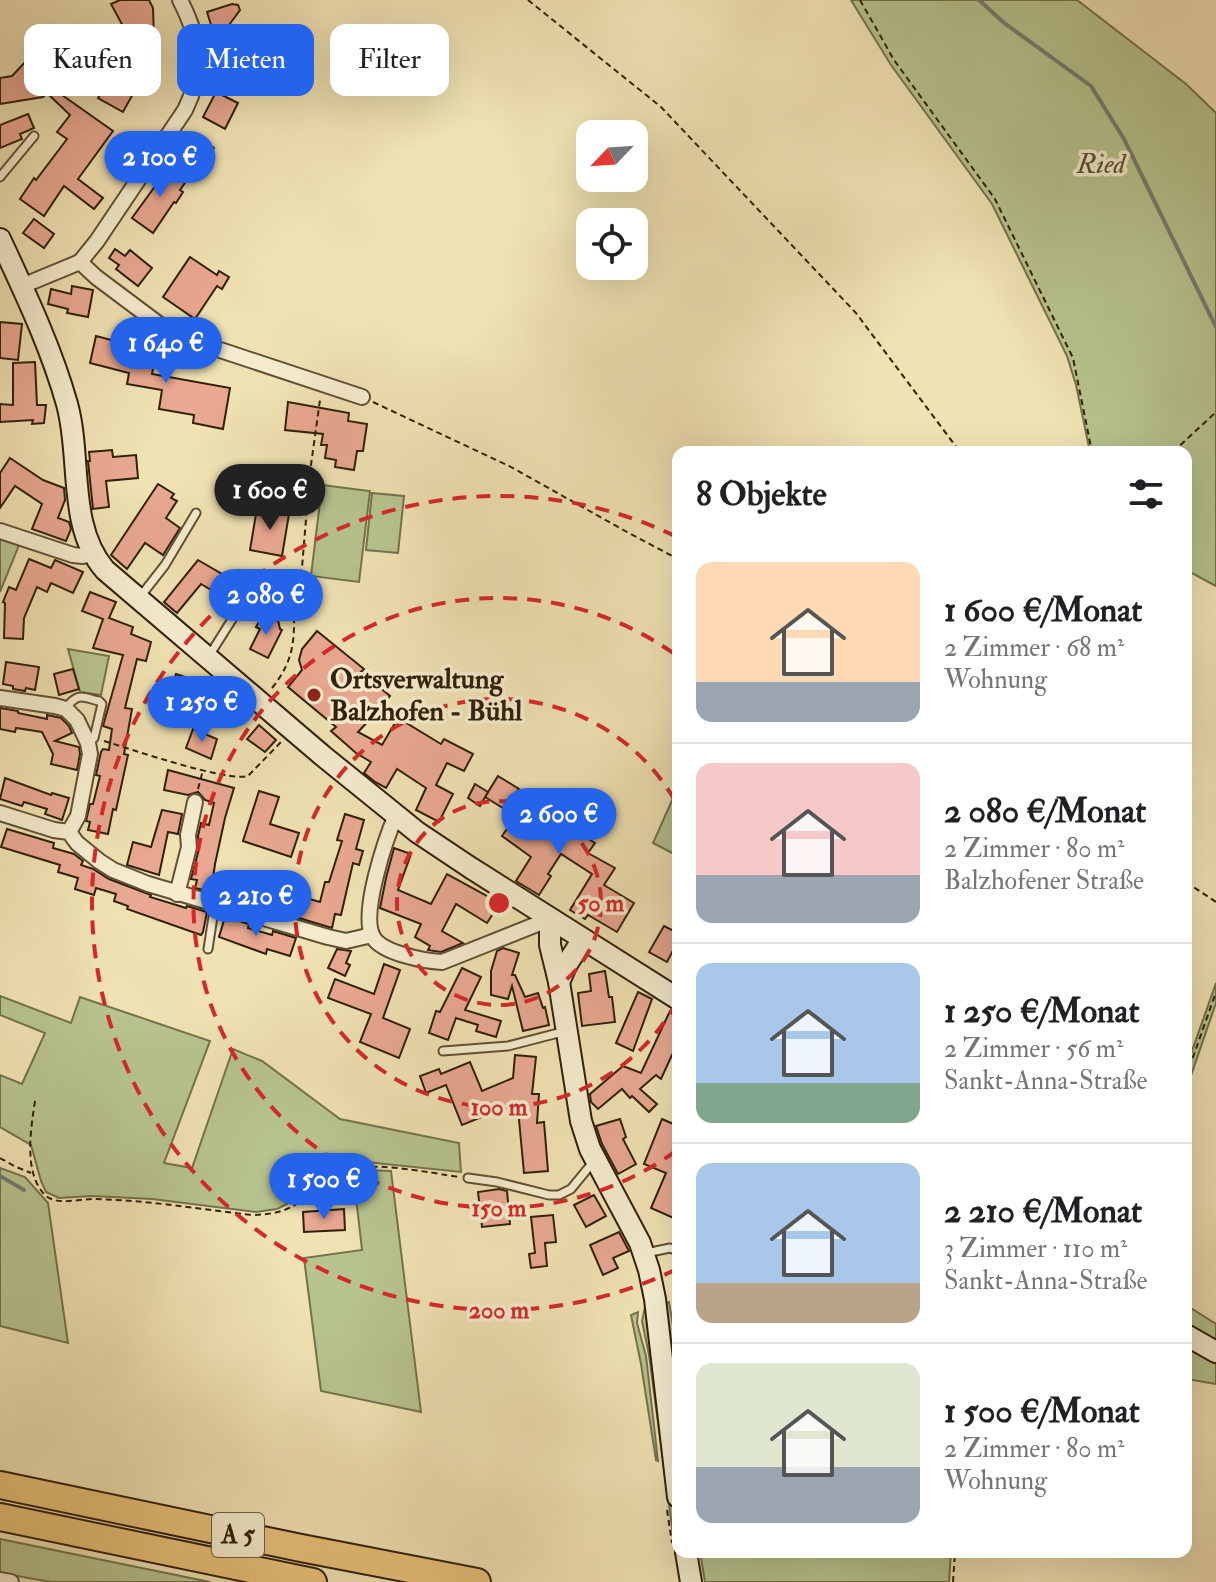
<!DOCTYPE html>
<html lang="de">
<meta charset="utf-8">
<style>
:root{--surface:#fff;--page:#f2f2f2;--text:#202124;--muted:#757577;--line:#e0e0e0;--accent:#2563eb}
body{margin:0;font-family:"IM FELL Double Pica",serif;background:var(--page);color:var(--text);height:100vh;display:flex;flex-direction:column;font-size:30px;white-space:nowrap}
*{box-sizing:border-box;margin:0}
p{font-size:26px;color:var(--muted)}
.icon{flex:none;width:44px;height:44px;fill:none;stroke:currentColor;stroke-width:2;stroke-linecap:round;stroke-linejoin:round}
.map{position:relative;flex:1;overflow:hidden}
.side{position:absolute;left:672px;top:446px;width:520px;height:1112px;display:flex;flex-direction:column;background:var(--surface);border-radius:16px;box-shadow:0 8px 32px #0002}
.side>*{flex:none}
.guide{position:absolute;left:24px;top:24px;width:528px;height:72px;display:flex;gap:16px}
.needle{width:52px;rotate:245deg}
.fabs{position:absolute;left:576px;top:120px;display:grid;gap:16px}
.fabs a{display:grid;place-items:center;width:72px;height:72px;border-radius:16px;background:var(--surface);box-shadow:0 8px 32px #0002;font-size:40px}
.price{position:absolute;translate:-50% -68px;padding:0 18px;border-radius:28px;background:var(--accent);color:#fff;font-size:26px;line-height:52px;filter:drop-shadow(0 2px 4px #0008)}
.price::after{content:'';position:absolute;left:50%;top:48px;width:24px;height:18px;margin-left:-12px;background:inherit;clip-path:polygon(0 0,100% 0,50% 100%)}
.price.selected{background:#222;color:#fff}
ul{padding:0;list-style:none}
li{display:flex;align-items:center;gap:24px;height:200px;padding:0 24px}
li+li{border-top:2px solid var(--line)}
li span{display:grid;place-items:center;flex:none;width:224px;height:160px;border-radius:16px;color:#555}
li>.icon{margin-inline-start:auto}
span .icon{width:96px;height:96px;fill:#fffc;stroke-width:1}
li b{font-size:34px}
h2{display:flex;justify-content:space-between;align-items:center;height:96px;padding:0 24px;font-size:34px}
.pill{padding:0 28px;border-radius:16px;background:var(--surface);box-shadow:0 8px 32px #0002;font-size:28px;line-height:72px}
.pill.selected{background:var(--accent);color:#fff}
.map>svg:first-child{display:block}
.green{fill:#b7c48f;stroke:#74724c;stroke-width:2}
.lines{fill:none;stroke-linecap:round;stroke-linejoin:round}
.stream{stroke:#747c73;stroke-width:4}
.building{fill:#e9a891;stroke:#312009;stroke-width:2}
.lane-casing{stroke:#615034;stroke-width:11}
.street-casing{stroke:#615034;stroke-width:18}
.secondary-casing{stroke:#312009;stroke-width:24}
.highway-casing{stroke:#312009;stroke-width:30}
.path{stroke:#312009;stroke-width:2;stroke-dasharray:6 4;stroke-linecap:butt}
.lane{stroke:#f5ecce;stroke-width:7}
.street{stroke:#f5ecce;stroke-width:14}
.secondary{stroke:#f5ecce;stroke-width:20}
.highway{stroke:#e8c17a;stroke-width:26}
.ring{fill:none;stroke:#d62828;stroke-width:4;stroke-dasharray:14 10}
.poi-dot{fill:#8f2418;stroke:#f5ecce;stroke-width:3}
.labels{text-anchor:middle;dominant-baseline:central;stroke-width:7;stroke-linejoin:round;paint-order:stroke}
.shield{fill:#f5ecce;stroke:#6c5d44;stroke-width:2}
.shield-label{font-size:26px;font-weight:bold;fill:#312009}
.park-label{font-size:28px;font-style:italic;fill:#595131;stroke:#f5ecce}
.poi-label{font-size:28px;font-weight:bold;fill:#312009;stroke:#f5ecce;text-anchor:start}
.centre{fill:#d62828;stroke:#f5ecce;stroke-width:4}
.ring-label{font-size:24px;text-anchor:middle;font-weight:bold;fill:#d62828;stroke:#f5ecce;stroke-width:7;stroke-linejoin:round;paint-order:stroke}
</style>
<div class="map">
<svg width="1216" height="1582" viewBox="0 0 1216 1582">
<rect width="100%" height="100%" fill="#f0e2b3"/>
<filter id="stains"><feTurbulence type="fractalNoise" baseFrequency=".0025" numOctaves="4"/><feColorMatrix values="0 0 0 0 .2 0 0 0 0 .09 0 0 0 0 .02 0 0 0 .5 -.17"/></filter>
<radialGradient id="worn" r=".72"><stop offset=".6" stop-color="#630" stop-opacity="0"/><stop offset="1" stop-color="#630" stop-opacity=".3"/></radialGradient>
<g class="green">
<polygon points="851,0 1077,0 1186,84 1216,113 1216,586 1186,570 1186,452 1090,452 1076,385 1067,356 992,204 891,65"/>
<polygon points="322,485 370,491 359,582 311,576"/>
<polygon points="372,493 404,496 398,553 366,550"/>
<polygon points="0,538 19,545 0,592"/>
<polygon points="68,649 109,656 101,695 80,692"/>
<polygon points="678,787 678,856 653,843"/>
<polygon points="1216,983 1216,1003 1186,1090 1186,1068"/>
<polygon points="0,996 71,1023 80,997 210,1041 164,1163 192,1168 233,1049 262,1061 340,1119 459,1143 461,1172 366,1162 353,1162 340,1168 295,1200 277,1209 256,1212 152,1199 92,1196 59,1198 46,1192 41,1181 31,1145 0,1127 0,1075 22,1084 45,1033 0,1015"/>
<polygon points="0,1168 25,1177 48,1203 68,1343 0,1326"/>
<polygon points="365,1170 391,1171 421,1412 321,1391 304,1258 362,1250 353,1171"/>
<polygon points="647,1298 677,1540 674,1542 649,1355 642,1321"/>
<polygon points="669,1302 678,1355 678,1428 663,1304"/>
<polygon points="1186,1305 1216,1324 1216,1342 1186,1325"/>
<polygon points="638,1312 637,1323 646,1356 658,1461 656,1460 641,1364 631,1315"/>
<polygon points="1186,1336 1216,1354 1216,1384 1186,1379"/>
<polygon points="0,1539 210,1582 51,1582 0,1573"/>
<polygon points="700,1552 951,1552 949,1582 705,1582"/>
</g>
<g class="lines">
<g class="stream">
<polyline points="979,0 1003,22 1091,86 1124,139 1216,327"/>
<polyline points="0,1176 24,1190"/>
</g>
</g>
<g class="building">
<polygon points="120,0 149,0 153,8 154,37 146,74 116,68 124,28 111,4"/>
<polygon points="232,4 238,5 240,10 229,25 213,31 207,12"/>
<polygon points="252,25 253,39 235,41 233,28"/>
<polygon points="214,54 242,56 241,78 213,76"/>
<polygon points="29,58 48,77 45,83 113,131 78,179 103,198 94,209 64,186 44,216 20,199 34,178 36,180 67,139 57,132 70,115 47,93 43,97 0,104 0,78 12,76"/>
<polygon points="247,79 265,81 263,94 245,91"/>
<polygon points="108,80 113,80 134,92 123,112 98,98"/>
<polygon points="216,92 238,103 225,129 203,117"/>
<polygon points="28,114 34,128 20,134 22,139 0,148 0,125"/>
<polygon points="194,133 214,148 202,164 182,149"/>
<polygon points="164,165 187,180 180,190 183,192 176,203 174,202 153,233 132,218 161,178 157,175"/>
<polygon points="34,219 54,234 44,248 23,233"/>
<polygon points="115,249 125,256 130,250 152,268 138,286 116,269 119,265 109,258"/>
<polygon points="190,257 217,275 219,271 229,277 222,289 217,286 195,319 163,297"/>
<polygon points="72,286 93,290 88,317 67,313 68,309 48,304 51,289 71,294"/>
<polygon points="0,322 22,324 18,360 0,358"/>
<polygon points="96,336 119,342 116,351 155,358 152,374 230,388 223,429 193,423 194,415 159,409 162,390 127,384 129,373 90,363"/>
<polygon points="35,362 37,405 46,405 44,423 32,424 33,420 0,422 0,404 13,405 13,363"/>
<polygon points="288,402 349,413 348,421 367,424 363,451 357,451 354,470 335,467 336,460 325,458 327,445 321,445 323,434 285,430"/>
<polygon points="112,450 113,457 136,455 138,478 106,481 109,507 93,509 88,461 90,461 89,452"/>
<polygon points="10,458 43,480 64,488 65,500 58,518 69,522 71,529 66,541 32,529 42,504 15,486 0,508 0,473"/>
<polygon points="158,484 174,494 171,498 177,501 166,518 180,528 163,555 145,543 127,569 111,555"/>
<polygon points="257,508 289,514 282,556 250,550"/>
<polygon points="29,559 51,568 55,560 83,572 73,593 51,583 47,592 37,587 24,618 23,639 4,638 5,603 3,602 9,587 16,590"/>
<polygon points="198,560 227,577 218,594 201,584 177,613 164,602"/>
<polygon points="90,592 116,602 109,618 133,627 131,634 151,642 146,661 137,659 125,708 132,709 124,754 128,755 116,810 113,809 108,834 88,830 90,822 86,821 90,804 93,804 100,776 96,775 101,752 103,749 109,750 112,729 103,726 123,655 93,648 103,619 82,611"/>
<polygon points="261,618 268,621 274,618 278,620 280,629 282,630 268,658 250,649 260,629 256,627"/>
<polygon points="317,631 364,669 361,672 390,696 375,716 374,715 358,732 382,745 398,718 441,744 444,739 473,754 464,771 447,763 436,785 453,794 439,822 416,810 426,788 397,769 386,788 375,782 364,773 371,762 356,753 331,731 336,727 288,687 302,670 299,660 302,649"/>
<polygon points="6,662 39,667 35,690 26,688 25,691 13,689 13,686 3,684"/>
<polygon points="73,669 79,689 59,695 54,674"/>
<polygon points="176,674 197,681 184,721 163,714"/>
<polygon points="215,690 233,703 220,721 202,708"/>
<polygon points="0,708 18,711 18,713 47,719 47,715 61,718 69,726 72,733 55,741 79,747 80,754 77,770 51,764 53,754 42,732 16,728 15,732 0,729"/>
<polygon points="259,725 276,740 265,752 247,739"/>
<polygon points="193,729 217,739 211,759 186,748"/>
<polygon points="168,770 234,788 225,818 215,864 211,892 195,888 197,880 191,879 199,849 198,836 201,823 209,825 214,803 205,800 198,792 188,795 164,790"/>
<polygon points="498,776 519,789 516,793 560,825 562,822 595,843 588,853 615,868 604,885 634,903 617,932 588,915 585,919 570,910 592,874 561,854 548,874 551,876 539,895 516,881 531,857 502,836 516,816 485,797"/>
<polygon points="5,778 51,795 52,793 69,798 62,820 45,814 47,809 24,802 22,806 0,799"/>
<polygon points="475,784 488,792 480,806 468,798"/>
<polygon points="259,791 279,797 270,824 299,833 291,857 243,841"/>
<polygon points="162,810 182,814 178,834 168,832 159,875 127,865 133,842 151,847"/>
<polygon points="345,814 364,820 356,849 363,851 359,865 353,863 341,915 335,914 332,928 279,912 276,910 277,906 252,897 250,904 231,898 237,879 272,891 281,893 282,891 320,902 325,882 329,882 342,841 337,840"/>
<polygon points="7,829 54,843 53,848 74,854 83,861 81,865 93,869 109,879 151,895 150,897 186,908 187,906 207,912 203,932 201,935 127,909 128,906 114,901 116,894 96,888 94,895 75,889 78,878 58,872 60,865 1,847"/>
<polygon points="394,848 411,854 398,890 431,904 447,874 500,903 487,923 456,904 442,931 463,943 441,952 428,950 430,946 415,937 421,924 380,908 386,878"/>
<polygon points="225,917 249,924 248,928 272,935 273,931 296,938 290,956 267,949 266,954 219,937"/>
<polygon points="664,926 678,933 678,941 667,962 649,952"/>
<polygon points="503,948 519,953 512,975 515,975 525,997 538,993 543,1008 545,1007 549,1025 523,1031 512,986 508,999 491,995 491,971 497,951"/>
<polygon points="337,949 351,951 346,963 350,965 345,976 328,968"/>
<polygon points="384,964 400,970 383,1018 410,1029 399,1058 360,1042 371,1014 328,998 335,979 374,994"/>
<polygon points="462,968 481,977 465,1010 501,1021 496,1037 476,1031 478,1025 456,1018 448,1040 429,1033 436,1011 440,1012"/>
<polygon points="605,971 609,997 612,997 615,1022 582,1026 578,993 591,991 589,974"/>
<polygon points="638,992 652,999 633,1051 616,1043"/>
<polygon points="670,1011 678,1015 678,1042 661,1079 656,1075 640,1089 657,1104 649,1112 632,1096 630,1098 622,1089 598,1109 591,1102 590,1094 623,1066 641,1073"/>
<polygon points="515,1055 536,1057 532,1094 539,1094 537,1123 544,1122 548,1171 524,1173 518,1109 504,1108 462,1125 446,1085 426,1093 420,1076 439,1069 441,1074 470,1062 482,1091 513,1078"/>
<polygon points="620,1119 626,1137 623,1139 636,1164 618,1174 602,1144 596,1126"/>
<polygon points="662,1119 678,1126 678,1138 673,1149 678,1151 678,1220 651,1208 666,1173 644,1164"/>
<polygon points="499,1189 507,1191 510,1224 482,1227 478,1192"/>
<polygon points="594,1195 606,1216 586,1227 574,1205"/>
<polygon points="344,1209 345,1230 304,1232 303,1212"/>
<polygon points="553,1215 556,1242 545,1243 547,1266 531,1268 529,1254 535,1253 531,1217"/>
<polygon points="619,1232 629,1251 613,1258 618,1268 603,1275 590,1245"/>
</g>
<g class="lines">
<g class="lane-casing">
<g id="lane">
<polyline points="0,177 34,136"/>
<polyline points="140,597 165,565 196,513"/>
<polyline points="209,656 248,594"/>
<path d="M66 708C78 692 82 697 99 701L102 704 94 738 88 743"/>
<polyline points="208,949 215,904"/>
<polyline points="443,1051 508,1046 566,1031"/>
<polyline points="468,1178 497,1182 549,1195 559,1195 571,1189 589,1167 595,1163"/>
<polyline points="646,1253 670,1248 678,1251"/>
</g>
</g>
<g class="street-casing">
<g id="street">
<path d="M80 262 97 241 185 110C205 70 200 39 180 0"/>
<polyline points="22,286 80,262 96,277 164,328 196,342 362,397"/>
<polyline points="0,531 73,555 83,556 93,554"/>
<polyline points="0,698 55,706 66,709 77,720 88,743 90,754 78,816 69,832"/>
<polyline points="0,813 54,830 69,832 77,843 99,861 113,870 148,884 328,937 346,941 372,935"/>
<path d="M396 815C386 838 360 914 373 937 382 953 424 961 442 962L550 919"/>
<polyline points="177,894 189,847 188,835 195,802"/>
<polyline points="0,1580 11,1582"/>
</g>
</g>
<g class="secondary-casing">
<g id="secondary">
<path d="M0 239C25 293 51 347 67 404 82 458 67 526 105 570L323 756 417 832 471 868 678 999"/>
<polyline points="550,919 550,945 559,982 581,1121 590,1149 640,1243 649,1270 655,1299 678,1497"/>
<polyline points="559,982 567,964 583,939"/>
<polyline points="1186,1335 1216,1352"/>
<polyline points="686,1552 691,1582"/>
</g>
</g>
<g class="highway-casing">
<g id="highway">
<polyline points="0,1485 301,1548 477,1582"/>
<polyline points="0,1517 313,1582"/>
</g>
</g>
<g class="path">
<polyline points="528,0 661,107 856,313 960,452"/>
<polyline points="860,0 894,60 995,199 1073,358 1092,452"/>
<polyline points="373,402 511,467 627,532 678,559"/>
<polyline points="1173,452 1216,412"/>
<polyline points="256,598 262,601 293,598"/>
<path d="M272 688C297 657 294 635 294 598L300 591 310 472 320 400"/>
<path d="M104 741C131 749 226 782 248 776L281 742"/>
<polyline points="198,789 203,770"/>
<polyline points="1186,882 1216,902"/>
<polyline points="1186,1077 1216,992"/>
<path d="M35 1101C31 1128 23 1173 45 1195 57 1206 78 1199 93 1199 146 1200 199 1209 252 1215 285 1214 295 1207 320 1187 327 1183 333 1176 340 1172 364 1159 431 1173 459 1177"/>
<polyline points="0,1158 14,1166 31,1173"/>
<polyline points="667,1510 672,1543"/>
<polyline points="953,1582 955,1552"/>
</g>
<use href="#lane" class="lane"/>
<use href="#street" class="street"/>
<use href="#secondary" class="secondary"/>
<use href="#highway" class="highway"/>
</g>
<g class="ring">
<circle cx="499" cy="903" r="102"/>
<path d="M677 1002A204 204 0 1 1 677 804"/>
<path d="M676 1151A305 305 0 1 1 676 655"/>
<path d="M677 1269A407 407 0 1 1 677 537"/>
</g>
<circle class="poi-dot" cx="314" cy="695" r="8"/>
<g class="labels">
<rect class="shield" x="212" y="1513" width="52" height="44" rx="6"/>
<g class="shield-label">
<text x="238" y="1535">A 5</text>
</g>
<g class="park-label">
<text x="1101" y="164">Ried</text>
</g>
<g class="poi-label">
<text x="330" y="679">Ortsverwaltung<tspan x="330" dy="32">Balzhofen - Bühl</tspan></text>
</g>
</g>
<circle cx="499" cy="903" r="12" class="centre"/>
<g class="ring-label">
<text x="601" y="911">50 m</text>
<text x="499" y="1115">100 m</text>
<text x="499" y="1216">150 m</text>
<text x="499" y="1318">200 m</text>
</g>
<rect width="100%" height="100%" filter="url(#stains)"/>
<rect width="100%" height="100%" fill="url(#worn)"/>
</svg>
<div class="fabs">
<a><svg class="needle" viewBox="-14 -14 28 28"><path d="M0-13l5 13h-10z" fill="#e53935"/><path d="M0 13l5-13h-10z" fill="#757577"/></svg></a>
<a><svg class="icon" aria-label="locate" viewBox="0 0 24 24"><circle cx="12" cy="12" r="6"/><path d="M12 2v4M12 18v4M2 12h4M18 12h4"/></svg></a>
</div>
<b class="price" style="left:160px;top:199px">2 100 €</b>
<b class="price" style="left:166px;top:385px">1 640 €</b>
<b class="price selected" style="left:270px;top:532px">1 600 €</b>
<b class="price" style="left:266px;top:637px">2 080 €</b>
<b class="price" style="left:202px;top:744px">1 250 €</b>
<b class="price" style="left:559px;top:856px">2 600 €</b>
<b class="price" style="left:256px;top:938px">2 210 €</b>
<b class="price" style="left:324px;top:1221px">1 500 €</b>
<div class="guide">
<a class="pill">Kaufen</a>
<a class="pill selected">Mieten</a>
<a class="pill">Filter</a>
</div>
<section class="side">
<h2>8 Objekte<svg class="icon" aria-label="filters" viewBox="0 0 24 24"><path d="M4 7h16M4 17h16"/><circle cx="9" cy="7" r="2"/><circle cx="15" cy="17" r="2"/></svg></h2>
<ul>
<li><span style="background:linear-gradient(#ffd9b3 75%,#9aa5b1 0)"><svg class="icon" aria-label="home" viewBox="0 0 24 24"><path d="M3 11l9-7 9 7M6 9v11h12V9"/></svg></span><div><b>1 600 €/Monat</b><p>2 Zimmer · 68 m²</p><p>Wohnung</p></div></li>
<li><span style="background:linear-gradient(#f6c9c9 70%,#9aa5b1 0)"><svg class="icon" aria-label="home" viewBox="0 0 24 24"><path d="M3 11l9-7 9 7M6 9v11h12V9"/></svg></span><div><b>2 080 €/Monat</b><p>2 Zimmer · 80 m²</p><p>Balzhofener Straße</p></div></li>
<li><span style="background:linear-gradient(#a9c7e8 75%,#7fa58c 0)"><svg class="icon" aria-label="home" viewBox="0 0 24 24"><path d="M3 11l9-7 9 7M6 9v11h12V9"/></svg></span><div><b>1 250 €/Monat</b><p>2 Zimmer · 56 m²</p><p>Sankt-Anna-Straße</p></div></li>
<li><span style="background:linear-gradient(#a9c7e8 75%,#b9a48a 0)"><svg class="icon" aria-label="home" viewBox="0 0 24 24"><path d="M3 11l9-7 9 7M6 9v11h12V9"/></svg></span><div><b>2 210 €/Monat</b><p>3 Zimmer · 110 m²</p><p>Sankt-Anna-Straße</p></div></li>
<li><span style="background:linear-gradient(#dfe7d0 65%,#9aa5b1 0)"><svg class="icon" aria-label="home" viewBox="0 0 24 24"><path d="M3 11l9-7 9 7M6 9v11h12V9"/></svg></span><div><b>1 500 €/Monat</b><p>2 Zimmer · 80 m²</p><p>Wohnung</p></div></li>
</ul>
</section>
</div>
